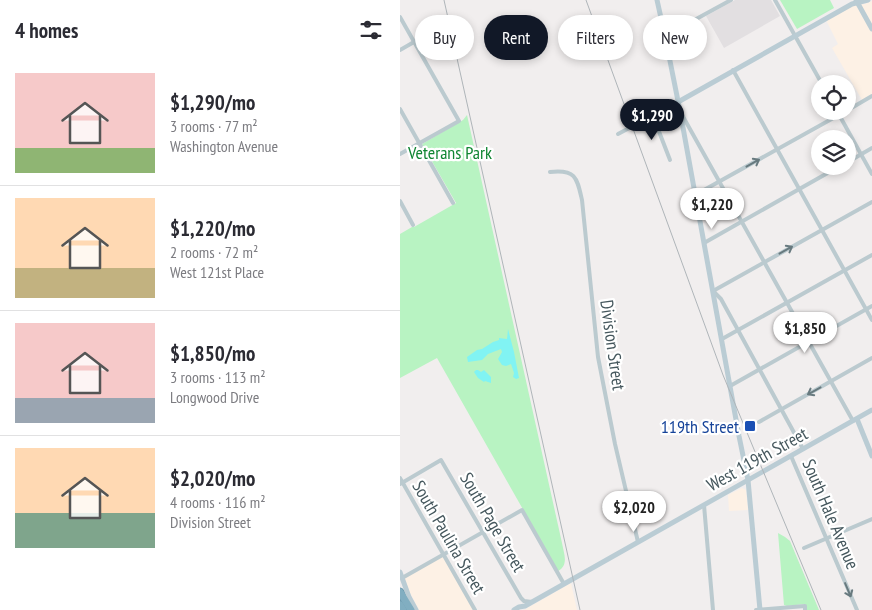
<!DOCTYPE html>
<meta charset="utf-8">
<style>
:root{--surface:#fff;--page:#f2f2f3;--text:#2b2b33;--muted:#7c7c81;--line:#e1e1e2;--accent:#111827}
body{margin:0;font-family:"PT Sans Narrow",sans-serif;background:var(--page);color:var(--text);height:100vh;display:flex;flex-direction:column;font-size:19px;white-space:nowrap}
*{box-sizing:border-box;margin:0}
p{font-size:16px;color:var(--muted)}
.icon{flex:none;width:28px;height:28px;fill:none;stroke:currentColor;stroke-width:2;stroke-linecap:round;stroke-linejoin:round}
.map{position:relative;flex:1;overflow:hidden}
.panel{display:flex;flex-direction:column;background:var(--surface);width:400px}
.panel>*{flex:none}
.banner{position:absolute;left:15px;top:15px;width:381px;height:45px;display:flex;gap:10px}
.fabs{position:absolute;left:411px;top:75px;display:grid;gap:10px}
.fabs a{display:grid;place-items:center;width:45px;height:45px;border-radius:50%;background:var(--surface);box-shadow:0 2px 8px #0003;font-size:25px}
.price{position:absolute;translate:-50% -42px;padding:0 11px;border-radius:18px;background:#fff;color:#222;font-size:16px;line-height:32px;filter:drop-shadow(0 1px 2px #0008)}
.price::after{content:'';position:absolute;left:50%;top:30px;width:15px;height:11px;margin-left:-8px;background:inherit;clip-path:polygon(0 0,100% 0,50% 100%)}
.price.active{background:var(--accent);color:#fff}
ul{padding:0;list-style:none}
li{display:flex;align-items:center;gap:15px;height:125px;padding:0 15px}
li+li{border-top:1px solid var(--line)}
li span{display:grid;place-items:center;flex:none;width:140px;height:100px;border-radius:0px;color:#555}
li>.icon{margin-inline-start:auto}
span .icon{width:60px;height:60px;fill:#fffc;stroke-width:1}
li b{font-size:21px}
h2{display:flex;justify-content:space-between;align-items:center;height:60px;padding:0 15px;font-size:21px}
.chip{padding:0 18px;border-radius:22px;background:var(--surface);box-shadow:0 2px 8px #0003;font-size:18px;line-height:45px}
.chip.active{background:var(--accent);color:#fff}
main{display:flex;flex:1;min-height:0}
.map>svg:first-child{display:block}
.commercial{fill:#fdf1e5}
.education{fill:#e2dfe1}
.green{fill:#b8f3c2}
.water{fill:#81f3f3}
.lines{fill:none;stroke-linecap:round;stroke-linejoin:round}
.highway-casing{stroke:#6c99ad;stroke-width:9}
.street{stroke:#bbcacf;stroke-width:4}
.secondary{stroke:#baccd4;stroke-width:5}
.highway{stroke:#81aec1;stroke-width:7}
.rail{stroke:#afb5b9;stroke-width:1}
.oneway{stroke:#687a7f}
.transit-dot{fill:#1a4fb4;stroke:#fff;stroke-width:2}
.labels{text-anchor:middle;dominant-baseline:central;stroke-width:4.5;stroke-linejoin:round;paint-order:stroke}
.park-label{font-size:18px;fill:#0f8531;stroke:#fff}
.street-label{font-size:18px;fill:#45575d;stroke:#fff}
.transit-label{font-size:18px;fill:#164399;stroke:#fff;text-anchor:end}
</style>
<main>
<section class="panel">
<h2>4 homes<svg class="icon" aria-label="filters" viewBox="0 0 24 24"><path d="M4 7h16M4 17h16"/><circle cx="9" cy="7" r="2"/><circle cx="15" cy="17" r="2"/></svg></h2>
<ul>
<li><span style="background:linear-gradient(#f6c9c9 75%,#8fb573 0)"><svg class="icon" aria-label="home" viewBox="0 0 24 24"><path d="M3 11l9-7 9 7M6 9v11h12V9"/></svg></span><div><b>$1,290/mo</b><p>3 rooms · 77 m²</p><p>Washington Avenue</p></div></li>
<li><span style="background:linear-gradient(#ffd9b3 70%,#c2b280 0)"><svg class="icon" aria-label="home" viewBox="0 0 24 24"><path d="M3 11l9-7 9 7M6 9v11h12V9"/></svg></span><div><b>$1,220/mo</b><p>2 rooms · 72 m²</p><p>West 121st Place</p></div></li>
<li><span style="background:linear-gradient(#f6c9c9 75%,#9aa5b1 0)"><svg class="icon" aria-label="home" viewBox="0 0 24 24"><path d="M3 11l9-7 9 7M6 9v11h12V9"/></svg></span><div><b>$1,850/mo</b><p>3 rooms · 113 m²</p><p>Longwood Drive</p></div></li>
<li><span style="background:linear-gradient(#ffd9b3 65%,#7fa58c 0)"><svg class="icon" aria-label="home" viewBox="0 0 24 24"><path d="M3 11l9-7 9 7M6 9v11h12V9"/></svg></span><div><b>$2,020/mo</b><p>4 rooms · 116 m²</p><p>Division Street</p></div></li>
</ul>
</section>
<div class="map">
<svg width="472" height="610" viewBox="0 0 472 610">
<rect width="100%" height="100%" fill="#f1eeee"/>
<g class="commercial">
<polygon points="472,1 472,94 462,100 432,48 438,44 426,20 454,5 465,4"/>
<polygon points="342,488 346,490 348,510 329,511 328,495"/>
<polygon points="43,555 75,610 19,610 9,591 4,577"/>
<polygon points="171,583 177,610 124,610"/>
</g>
<polygon class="education" points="335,0 371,0 380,16 324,48 306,16"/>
<g class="green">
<polygon points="380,0 430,0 434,8 397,29"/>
<path d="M67 115 162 543C164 554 169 565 158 571L37 358 0 378V234L12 227H14L56 203 22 144 63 120Z"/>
<polygon points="378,533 385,537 390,541 419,610 407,610 405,604 387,606 384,605"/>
</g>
<g class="water">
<polygon points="108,329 114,352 119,378 116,379 113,377 114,373 111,364 106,366 102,365 98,359 102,352 101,349 88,354 82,360 68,362 67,357 77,350 82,349 93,342 99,340 99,338 107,339"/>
<polygon points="76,370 78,370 81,372 84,370 91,377 91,383 85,381 84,382 78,378 74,372"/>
</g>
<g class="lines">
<g class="highway-casing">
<g id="highway">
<polyline points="0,592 11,610"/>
<polyline points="0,605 3,610"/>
</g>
</g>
<g class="street">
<polyline points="375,0 422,84"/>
<polyline points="0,17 59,121 0,154"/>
<polyline points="265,36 331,0"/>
<polyline points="0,50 14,42"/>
<polyline points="333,70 472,320"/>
<polyline points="0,109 53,203"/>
<polyline points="448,110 472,96"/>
<polyline points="437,111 472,174"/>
<polyline points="281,113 453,421"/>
<polyline points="253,116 270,160"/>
<polyline points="218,134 278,102"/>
<polyline points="448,162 472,148"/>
<path d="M150 172C176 169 177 178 182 200L198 357 215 444 238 542"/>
<polyline points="295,195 446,111"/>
<polyline points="0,201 13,225"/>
<polyline points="304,243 440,166"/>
<polyline points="322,339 472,255"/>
<polyline points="330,386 472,306"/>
<polyline points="359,422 472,358"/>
<polyline points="403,449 321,299 313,291 472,202"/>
<polyline points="391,456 457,610"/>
<polyline points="0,478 75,610"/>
<polyline points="0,484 41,460 121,598 124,601 132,602"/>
<polyline points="304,505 313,610"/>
<polyline points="404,548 472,519"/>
<polyline points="2,578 122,510 164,584"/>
<polyline points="356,610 405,606 405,610"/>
</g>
<g class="secondary">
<polyline points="257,0 265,36 280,111 339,436 348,480 360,610"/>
<polyline points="456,0 472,29"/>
<polyline points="278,102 452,4 468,0"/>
<polyline points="457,419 472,456"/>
<polyline points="0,572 9,597 16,610"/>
<polyline points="114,610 119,607 125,606 472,410"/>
</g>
<use href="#highway" class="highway"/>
<g class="rail">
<polyline points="44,0 180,610"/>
<polyline points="186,0 323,375 421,610"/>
</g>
</g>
<defs><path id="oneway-shaft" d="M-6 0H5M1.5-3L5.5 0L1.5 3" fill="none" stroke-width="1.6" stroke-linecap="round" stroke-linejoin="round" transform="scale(1.25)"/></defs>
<g class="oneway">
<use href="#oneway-shaft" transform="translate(353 163) rotate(-29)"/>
<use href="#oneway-shaft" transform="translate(386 250) rotate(-29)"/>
<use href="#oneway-shaft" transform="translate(414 391) rotate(151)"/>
<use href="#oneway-shaft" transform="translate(448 590) rotate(67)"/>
</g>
<rect class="transit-dot" x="344" y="420" width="12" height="12" rx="2.5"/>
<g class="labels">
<g class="park-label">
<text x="50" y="152">Veterans Park</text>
</g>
<g class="street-label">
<text transform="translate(213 345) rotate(82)">Division Street</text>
<text transform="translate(357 459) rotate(-29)">West 119th Street</text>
<text transform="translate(431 514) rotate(67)">South Hale Avenue</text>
<text transform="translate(93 522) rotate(60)">South Page Street</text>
<text transform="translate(49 537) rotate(60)">South Paulina Street</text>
</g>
<g class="transit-label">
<text x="339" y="426">119th Street</text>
</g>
</g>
</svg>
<div class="fabs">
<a><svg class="icon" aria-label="locate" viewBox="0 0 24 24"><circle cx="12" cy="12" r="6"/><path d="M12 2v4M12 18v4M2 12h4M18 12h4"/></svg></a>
<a><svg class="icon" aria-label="layers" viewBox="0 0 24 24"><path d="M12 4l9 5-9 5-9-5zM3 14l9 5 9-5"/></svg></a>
</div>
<b class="price active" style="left:252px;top:141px">$1,290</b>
<b class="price" style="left:312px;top:230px">$1,220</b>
<b class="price" style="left:405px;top:354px">$1,850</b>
<b class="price" style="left:234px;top:533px">$2,020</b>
<div class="banner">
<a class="chip">Buy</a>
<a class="chip active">Rent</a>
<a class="chip">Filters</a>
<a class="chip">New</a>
</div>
</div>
</main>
